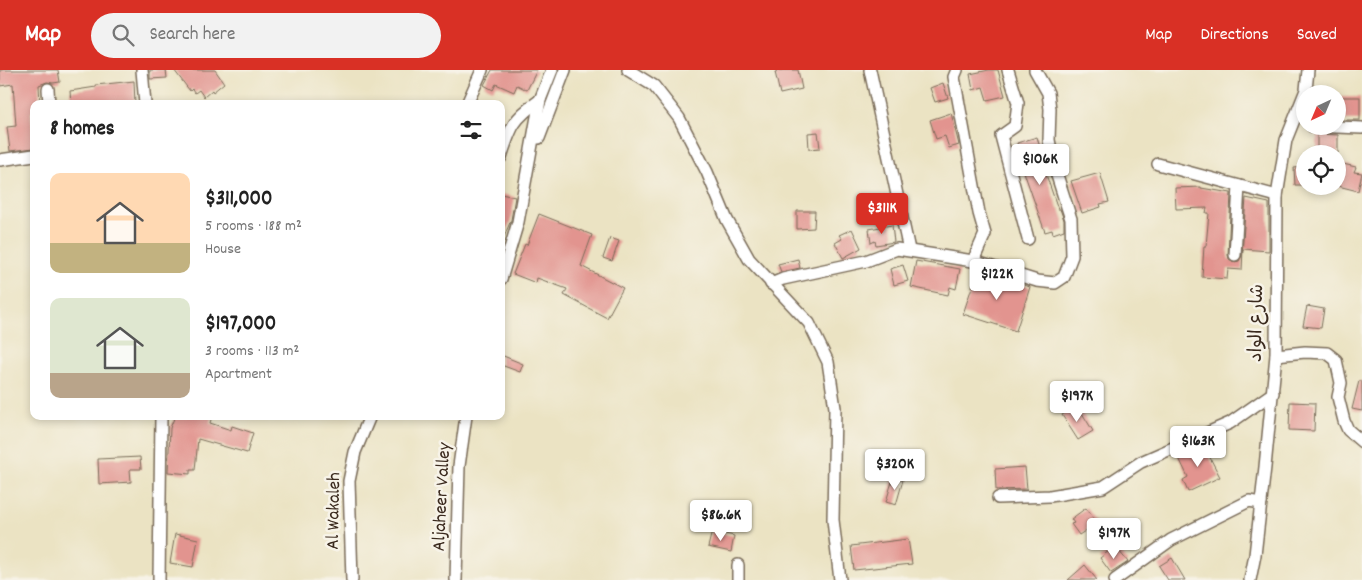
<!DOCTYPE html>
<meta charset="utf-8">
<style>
:root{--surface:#fff;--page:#f2f2f2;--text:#222;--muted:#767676;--accent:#d93025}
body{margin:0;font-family:Dekko,"Playpen Sans Arabic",sans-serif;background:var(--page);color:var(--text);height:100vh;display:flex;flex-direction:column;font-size:19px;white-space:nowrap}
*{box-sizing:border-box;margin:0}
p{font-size:16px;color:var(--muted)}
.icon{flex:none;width:28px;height:28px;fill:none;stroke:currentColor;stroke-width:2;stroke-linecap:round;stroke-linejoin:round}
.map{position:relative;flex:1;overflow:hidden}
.sheet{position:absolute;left:30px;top:30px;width:475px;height:320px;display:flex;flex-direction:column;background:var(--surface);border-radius:10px;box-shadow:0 2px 8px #0003}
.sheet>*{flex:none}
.needle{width:32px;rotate:224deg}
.controls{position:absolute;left:1296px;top:15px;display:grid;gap:10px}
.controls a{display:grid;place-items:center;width:50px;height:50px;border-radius:50%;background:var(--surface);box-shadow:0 2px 8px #0003;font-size:25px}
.price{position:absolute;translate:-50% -42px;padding:0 11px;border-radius:5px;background:#fff;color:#222;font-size:16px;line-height:32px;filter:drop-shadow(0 1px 2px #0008)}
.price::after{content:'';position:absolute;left:50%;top:30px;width:15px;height:11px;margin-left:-8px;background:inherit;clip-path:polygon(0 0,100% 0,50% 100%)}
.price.on{background:var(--accent);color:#fff}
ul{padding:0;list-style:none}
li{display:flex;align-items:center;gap:15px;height:125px;padding:0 20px}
li span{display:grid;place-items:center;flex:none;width:140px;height:100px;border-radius:10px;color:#555}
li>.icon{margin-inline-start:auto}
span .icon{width:60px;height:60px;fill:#fffc;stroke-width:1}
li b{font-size:21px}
h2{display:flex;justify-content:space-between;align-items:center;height:60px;padding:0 20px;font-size:21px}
header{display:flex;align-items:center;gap:30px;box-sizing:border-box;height:70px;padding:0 25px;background:var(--accent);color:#fff}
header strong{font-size:24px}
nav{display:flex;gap:28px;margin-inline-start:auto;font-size:18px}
.search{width:350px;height:45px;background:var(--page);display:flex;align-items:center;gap:12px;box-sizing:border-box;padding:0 18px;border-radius:28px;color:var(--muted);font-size:19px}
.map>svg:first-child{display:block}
.building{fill:#e2948f}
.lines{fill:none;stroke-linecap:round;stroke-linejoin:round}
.minor-casing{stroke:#796b58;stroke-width:14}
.minor{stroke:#fff;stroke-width:11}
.labels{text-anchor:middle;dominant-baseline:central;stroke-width:5;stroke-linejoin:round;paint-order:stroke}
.street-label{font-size:19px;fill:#3b2a1e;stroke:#f7f3e8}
</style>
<header>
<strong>Map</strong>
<div class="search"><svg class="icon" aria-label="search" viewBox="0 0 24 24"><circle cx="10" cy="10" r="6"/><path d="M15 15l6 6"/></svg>Search here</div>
<nav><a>Map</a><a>Directions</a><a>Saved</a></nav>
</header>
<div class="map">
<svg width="1362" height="510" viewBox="0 0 1362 510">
<rect width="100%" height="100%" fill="#f7f3e8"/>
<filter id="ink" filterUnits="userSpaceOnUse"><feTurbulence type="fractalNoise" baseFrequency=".02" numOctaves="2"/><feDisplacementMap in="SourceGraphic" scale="10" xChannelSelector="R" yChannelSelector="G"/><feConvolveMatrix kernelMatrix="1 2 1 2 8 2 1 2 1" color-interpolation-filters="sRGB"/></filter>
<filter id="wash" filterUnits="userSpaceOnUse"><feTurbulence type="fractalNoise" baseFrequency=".0096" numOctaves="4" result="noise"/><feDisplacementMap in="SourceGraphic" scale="20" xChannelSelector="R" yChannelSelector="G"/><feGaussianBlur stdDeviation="1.12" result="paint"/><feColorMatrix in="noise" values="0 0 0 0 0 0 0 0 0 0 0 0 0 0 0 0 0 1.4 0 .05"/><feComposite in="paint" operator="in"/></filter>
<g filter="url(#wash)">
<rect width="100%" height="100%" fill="#ebe3c3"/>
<g id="blocks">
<g class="building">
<polygon points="0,0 58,0 60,12 53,13 47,12 39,15 40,34 34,34 34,42 31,42 34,78 10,81 7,57 16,56 13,14 0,16"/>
<polygon points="150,0 166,0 167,8 150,9"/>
<polygon points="174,0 215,0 224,13 213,22 212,20 204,27 199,20 195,23 192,19 190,21"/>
<polygon points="492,0 537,0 527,20 517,15 514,22 496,14 493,20 484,15"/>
<polygon points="783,0 798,0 802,19 780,24 775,2"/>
<polygon points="989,0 998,0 1005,26 987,30 983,17 973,20 970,4"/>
<polygon points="134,11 135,34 71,34 70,21 96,17 96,15"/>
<polygon points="943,13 948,28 935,32 930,18"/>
<rect x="1338" y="27" width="22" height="23"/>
<polygon points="951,43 959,75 949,78 945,66 936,69 930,50"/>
<polygon points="818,62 820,78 809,79 808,63"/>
<polygon points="1317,64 1338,65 1338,84 1317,84"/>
<polygon points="1037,67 1044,92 1042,93 1058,139 1060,139 1064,150 1064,160 1053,164 1052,160 1045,162 1025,105 1017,73"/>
<polygon points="1343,94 1356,97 1354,102 1362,103 1358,121 1338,116"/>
<polygon points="1305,97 1305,115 1295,115 1294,98"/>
<polygon points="1100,103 1109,132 1100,134 1101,137 1082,143 1071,111"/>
<polygon points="1201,117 1201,118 1231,123 1228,185 1229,189 1234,192 1239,191 1242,185 1246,128 1269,133 1269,181 1243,179 1242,200 1228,199 1227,209 1202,207 1204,176 1206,176 1209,143 1206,143 1207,138 1176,139 1175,118"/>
<polygon points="501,124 515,127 511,150 501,174"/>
<polygon points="797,141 815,141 814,158 797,159"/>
<polygon points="539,144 592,165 581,196 623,218 607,248 564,225 567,219 537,208 536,213 513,204 525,174 527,175"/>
<polygon points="892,155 894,172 876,175 875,171 871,173 869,159"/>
<polygon points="852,159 861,178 843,188 835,173 842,169 839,165"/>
<polygon points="610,168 619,171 612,191 603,188"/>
<polygon points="798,189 800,198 781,202 778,194"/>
<polygon points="916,191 960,199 956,219 950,217 948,225 911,217"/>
<polygon points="903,195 908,211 894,215 890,199"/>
<polygon points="977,202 1003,212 1004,209 1030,217 1016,261 963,244"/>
<polygon points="1307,236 1324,239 1321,258 1303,256"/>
<polygon points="501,285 523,294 520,302 501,295"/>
<polygon points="1359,311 1362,311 1362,341 1352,339"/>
<polygon points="1290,332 1315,333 1314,361 1289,360"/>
<polygon points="1077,335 1093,361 1078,370 1062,345"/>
<polygon points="175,346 212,346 210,353 231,360 232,356 253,363 247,383 198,369 195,400 190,400 190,404 168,402 170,358"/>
<polygon points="1203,374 1220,407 1188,422 1183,410 1188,407 1178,386"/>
<polygon points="140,387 141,399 130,399 131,412 99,414 98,389"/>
<polygon points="1025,397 1027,419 996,420 995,399"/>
<polygon points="893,408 903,410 896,435 886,432"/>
<polygon points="1086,438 1097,453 1079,465 1071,454 1074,453 1071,449"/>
<polygon points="712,461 734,466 731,482 708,477"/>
<polygon points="175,464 198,469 193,497 170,493"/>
<polygon points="908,469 912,494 854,500 851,476"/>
<polygon points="1115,476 1128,492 1111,503 1100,488"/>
<polygon points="1172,488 1185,510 1168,510 1159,496"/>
<polygon points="1085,495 1097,510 1068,510"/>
</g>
</g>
</g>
<g filter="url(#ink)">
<use href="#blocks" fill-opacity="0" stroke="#796b58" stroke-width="1"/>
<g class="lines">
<g class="minor-casing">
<g id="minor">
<polyline points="142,0 145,34"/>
<polyline points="628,0 654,16 679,48 707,102 727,150 749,189 809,253 828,292 835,338 833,450 840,510"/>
<polyline points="870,0 909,180"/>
<polyline points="957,0 954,7 979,143 985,164 973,191"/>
<polyline points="1008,0 1018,33 1015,56 1001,66 1028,169"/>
<polyline points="48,19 49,34"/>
<polyline points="467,34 482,0"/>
<polyline points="1312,56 1362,58"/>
<polyline points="539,68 565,0"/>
<path d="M501 87C511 56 513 49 540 30"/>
<polyline points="0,90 34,85"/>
<polyline points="1158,94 1277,126"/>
<polyline points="1235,185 1239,116"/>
<polyline points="501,209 518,152 540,30 552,0"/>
<polyline points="771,214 783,209 866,191 897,179 973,191 1037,211 1055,213 1064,207 1072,186 1071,149 1055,99 1049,70 1050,39 1048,23 1035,0"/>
<polyline points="1276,285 1305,282 1327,283 1336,290 1341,313 1338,327 1344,351 1348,360 1362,372"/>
<polyline points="998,428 1050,426 1103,417 1141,392 1230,353 1273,323"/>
<polyline points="738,495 738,510"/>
<polyline points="159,510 161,346"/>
<polyline points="352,510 349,411 355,382 370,346"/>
<polyline points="456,510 459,396 466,346"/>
<polyline points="1115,510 1171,470 1249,431 1261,433"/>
<polyline points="1250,510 1255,485 1265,397 1276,285 1277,126 1286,70 1306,20 1308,0"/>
</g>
</g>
<use href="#minor" class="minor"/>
</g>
</g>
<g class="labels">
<g class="street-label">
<text transform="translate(1258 253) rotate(-89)">شارع الواد</text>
<text transform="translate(443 427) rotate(-87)">Aljaheer Valley</text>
<text transform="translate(335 441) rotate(-89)">Al Wakaleh</text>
</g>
</g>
</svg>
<div class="controls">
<a><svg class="needle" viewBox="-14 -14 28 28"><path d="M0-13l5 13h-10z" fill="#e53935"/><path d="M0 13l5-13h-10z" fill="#767676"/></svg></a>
<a><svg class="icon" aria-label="locate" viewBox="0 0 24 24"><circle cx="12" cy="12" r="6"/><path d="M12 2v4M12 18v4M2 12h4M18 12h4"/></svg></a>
</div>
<b class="price" style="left:1040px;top:116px">$106K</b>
<b class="price on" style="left:882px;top:165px">$311K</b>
<b class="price" style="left:997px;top:231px">$122K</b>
<b class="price" style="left:1077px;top:353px">$197K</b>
<b class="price" style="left:1198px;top:398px">$163K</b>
<b class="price" style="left:895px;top:421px">$320K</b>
<b class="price" style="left:721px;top:472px">$86.6K</b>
<b class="price" style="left:1114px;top:490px">$197K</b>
<section class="sheet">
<h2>8 homes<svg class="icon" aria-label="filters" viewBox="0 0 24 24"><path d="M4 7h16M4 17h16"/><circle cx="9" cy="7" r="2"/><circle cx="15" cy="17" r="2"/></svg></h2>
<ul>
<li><span style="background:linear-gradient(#ffd9b3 70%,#c2b280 0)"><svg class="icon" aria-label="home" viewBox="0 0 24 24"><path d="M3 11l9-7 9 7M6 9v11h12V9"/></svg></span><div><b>$311,000</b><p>5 rooms · 188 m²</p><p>House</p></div></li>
<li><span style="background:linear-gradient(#dfe7d0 75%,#b9a48a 0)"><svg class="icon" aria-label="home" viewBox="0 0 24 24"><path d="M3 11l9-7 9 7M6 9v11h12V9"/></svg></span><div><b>$197,000</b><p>3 rooms · 113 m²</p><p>Apartment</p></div></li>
</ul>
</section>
</div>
